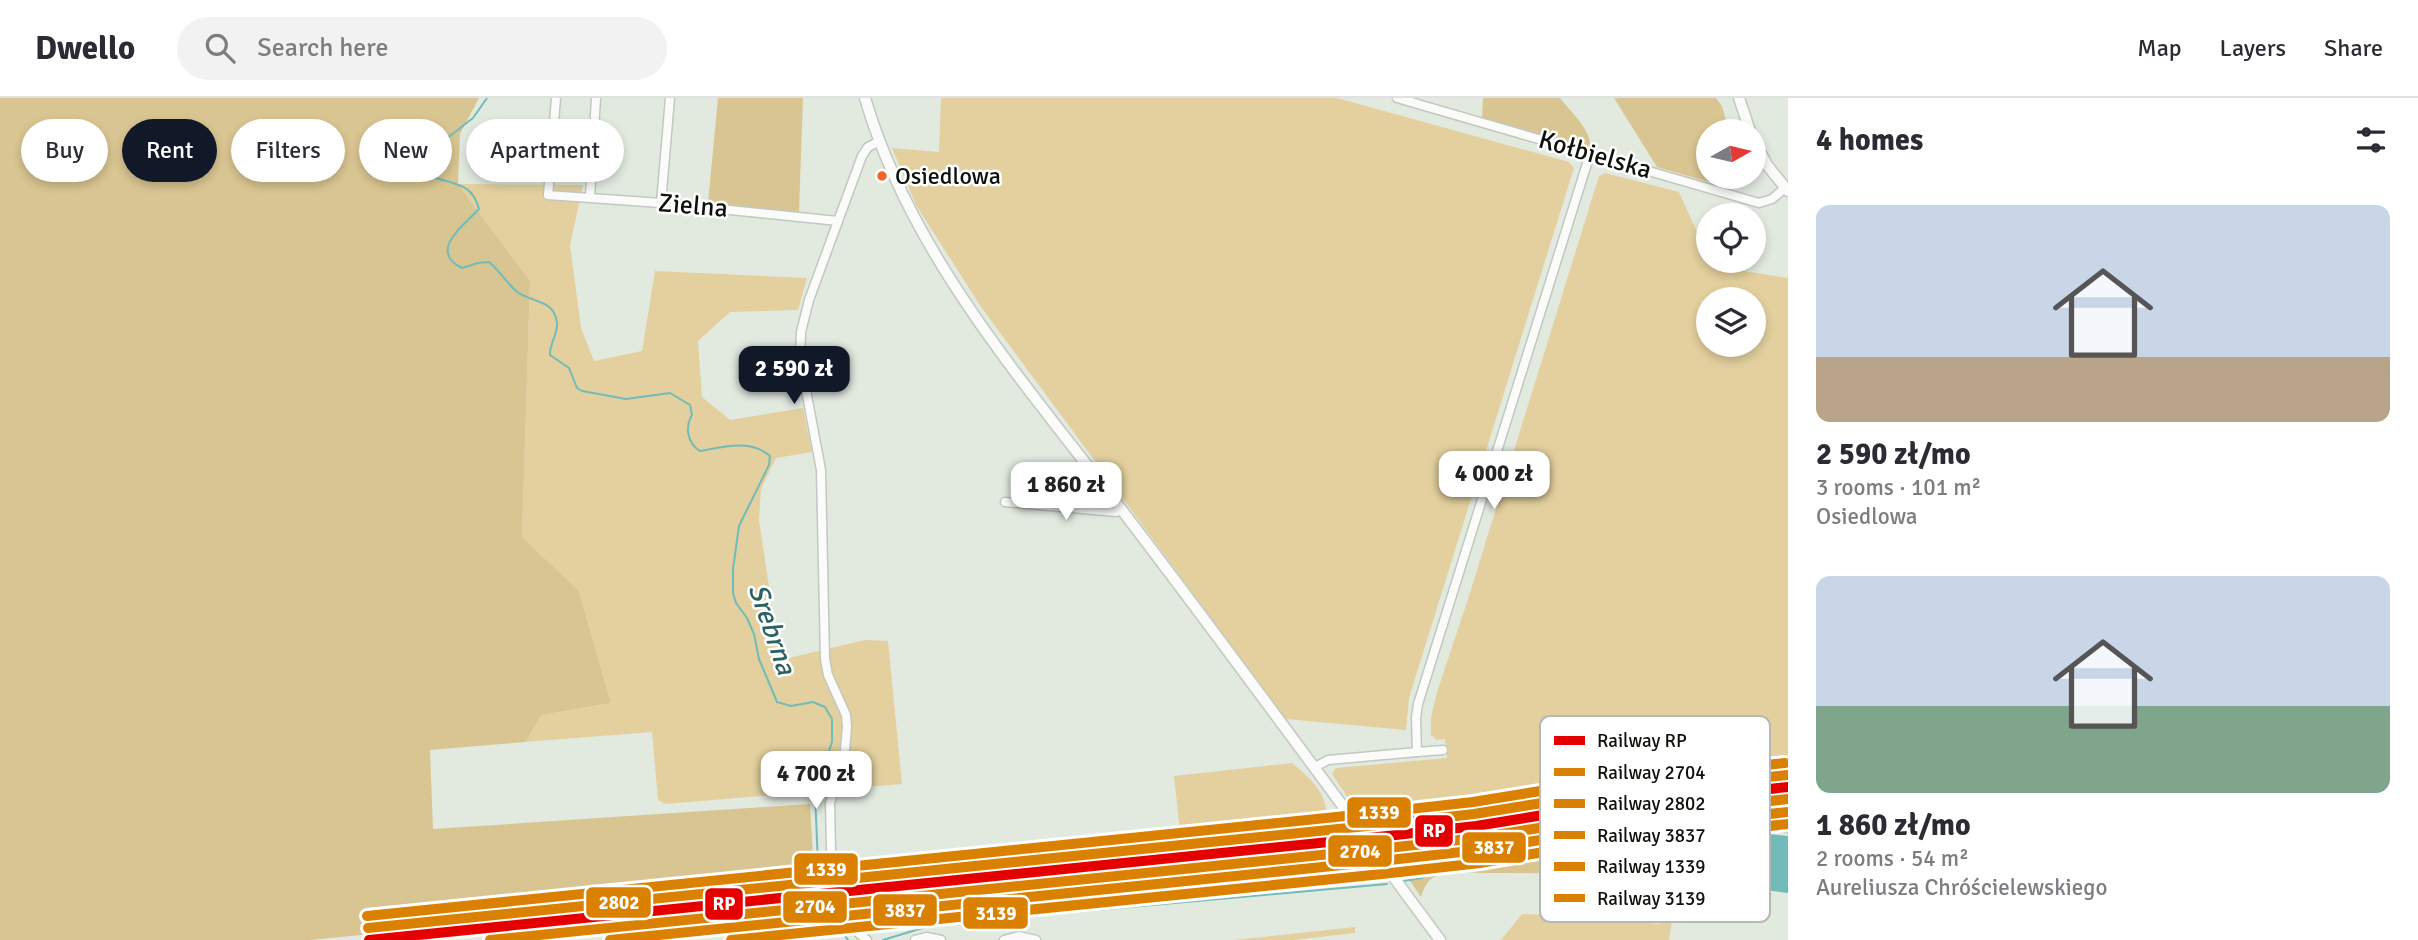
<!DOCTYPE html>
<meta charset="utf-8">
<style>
:root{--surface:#fff;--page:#f2f2f3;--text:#2b2b33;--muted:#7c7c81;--line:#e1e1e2;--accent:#111827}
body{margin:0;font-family:Signika,sans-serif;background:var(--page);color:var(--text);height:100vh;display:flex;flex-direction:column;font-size:26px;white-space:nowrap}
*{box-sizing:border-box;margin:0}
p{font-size:23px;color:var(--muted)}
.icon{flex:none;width:38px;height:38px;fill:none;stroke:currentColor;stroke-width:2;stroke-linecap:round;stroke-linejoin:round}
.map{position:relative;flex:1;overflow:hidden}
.details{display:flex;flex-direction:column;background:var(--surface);width:630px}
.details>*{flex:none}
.guide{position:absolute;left:21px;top:21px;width:665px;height:63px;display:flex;gap:14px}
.needle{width:46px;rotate:82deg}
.controls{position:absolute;left:1696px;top:21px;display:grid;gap:14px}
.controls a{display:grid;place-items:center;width:70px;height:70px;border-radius:50%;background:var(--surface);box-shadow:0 4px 10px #0003;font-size:35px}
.price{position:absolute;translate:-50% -60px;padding:0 16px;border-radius:14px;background:#fff;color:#222;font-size:23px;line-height:46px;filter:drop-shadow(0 2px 4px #0008)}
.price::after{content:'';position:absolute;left:50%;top:42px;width:21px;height:16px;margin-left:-10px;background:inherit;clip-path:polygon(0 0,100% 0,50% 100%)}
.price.selected{background:var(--accent);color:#fff}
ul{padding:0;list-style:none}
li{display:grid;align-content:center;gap:14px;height:371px;padding:0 28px}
li span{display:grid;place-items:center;height:217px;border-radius:14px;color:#555}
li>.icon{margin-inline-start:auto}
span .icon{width:126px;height:126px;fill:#fffc;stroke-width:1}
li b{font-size:30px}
h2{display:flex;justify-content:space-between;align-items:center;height:84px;padding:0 28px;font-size:30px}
.tag{padding:0 24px;border-radius:32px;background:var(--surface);box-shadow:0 4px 10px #0003;font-size:24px;line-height:63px}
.tag.selected{background:var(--accent);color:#fff}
header{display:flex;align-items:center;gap:42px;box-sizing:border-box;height:98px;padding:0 35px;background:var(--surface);border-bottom:2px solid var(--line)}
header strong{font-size:33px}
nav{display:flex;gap:38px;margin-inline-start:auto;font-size:24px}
.search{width:490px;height:63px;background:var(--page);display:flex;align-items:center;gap:18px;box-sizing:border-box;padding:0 24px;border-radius:38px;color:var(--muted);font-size:26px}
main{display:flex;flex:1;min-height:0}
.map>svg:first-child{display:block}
.green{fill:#e3d09e;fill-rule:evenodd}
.forest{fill:#d9c591}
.water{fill:#71bbb9}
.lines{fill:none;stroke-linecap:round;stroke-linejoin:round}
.stream{stroke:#71bbb9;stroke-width:2}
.tertiary-tunnel{stroke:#c2c9c0;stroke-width:10;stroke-dasharray:10 5;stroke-linecap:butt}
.minor-casing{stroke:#c1c8c0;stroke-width:11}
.tertiary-casing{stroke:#c1c8c0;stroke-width:13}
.minor{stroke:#fbfcfa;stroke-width:8}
.tertiary{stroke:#fbfcfa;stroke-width:10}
.rail-casing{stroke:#b4b6b3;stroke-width:4.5}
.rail{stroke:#fff;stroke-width:2;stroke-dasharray:5;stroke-linecap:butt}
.rail-1-casing{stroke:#fff;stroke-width:16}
.rail-2-casing{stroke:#fff;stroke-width:16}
.rail-3-casing{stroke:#fff;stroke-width:16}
.rail-4-casing{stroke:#fff;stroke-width:16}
.rail-5-casing{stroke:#fff;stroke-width:16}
.rail-6-casing{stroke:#fff;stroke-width:16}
.rail-1{stroke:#e50000;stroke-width:10}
.rail-2{stroke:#db8102;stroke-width:10}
.rail-3{stroke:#db8102;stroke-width:10}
.rail-4{stroke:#db8102;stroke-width:10}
.rail-5{stroke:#db8102;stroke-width:10}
.rail-6{stroke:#db8102;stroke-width:10}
.bus-dot{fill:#f26522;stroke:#fff;stroke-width:2.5}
.labels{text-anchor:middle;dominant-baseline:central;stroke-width:5;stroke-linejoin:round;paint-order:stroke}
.bus-label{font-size:24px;fill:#0c110a;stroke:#fff;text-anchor:start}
.street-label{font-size:26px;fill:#0c110a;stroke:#fff}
.water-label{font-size:28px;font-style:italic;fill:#2a6262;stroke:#fff}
.key{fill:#fff;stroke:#b6b8b6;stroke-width:2}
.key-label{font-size:19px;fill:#0c110a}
.line-badge{stroke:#fff;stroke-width:2.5}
.badge-label{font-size:19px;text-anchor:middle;font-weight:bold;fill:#fff}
</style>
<header>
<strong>Dwello</strong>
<div class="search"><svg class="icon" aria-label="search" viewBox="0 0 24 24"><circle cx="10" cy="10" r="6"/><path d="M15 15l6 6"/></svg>Search here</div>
<nav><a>Map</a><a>Layers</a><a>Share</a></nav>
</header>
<main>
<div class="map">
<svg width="1788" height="842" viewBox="0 0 1788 842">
<rect width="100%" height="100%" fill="#e2eae0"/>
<g class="green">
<polygon points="941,0 1337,0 1569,64 1574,70 1409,600 1406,632 1286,621 981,209 916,107 892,50 939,54"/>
<path d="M1605 75 1679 94 1708 158V163H1710L1713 168 1788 180V668L1586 689 1361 719 1332 676 1336 670 1447 660 1445 641 1437 642 1431 637V619L1437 594 1469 498 1599 78ZM1708 201H1754V247H1708Z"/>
<polygon points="458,86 583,87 570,147 581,230 594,263 642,253 655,173 807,180 798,212 730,214 698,243 702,299 730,322 803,310 812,354 776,360 761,391 759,422 780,562 865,542 888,543 902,686 665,706 658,702 652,634 525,644 542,617 611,605 579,493 522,439 530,183"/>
<path d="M1292 665C1311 681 1325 692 1327 718L1180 734 1174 678Z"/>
<polygon points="1663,808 1668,810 1672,823 1669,842 1501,842 1522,816 1628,819 1628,823 1660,826"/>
<polygon points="1355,829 1355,835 1293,842 1234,842"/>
</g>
<g class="forest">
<polygon points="0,0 479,0 460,36 458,86 530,183 522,439 579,493 611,605 542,617 525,644 430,652 433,731 810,706 815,792 310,842 0,842"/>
<polygon points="718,0 803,0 799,114 708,105"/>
<path d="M1483 0H1560C1570 13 1594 34 1590 52L1482 20Z"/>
<polygon points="1614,0 1716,0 1722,8 1729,33 1708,33 1709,84 1657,69"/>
<polygon points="1481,733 1484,750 1402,772 1392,757 1445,748 1444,737"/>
<path d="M1679 737 1685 784C1621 776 1555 775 1490 775 1474 775 1452 772 1436 778 1427 782 1424 790 1421 799L1408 780 1439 766Z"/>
</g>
<path class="water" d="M1735 732C1754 732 1770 737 1788 738V795C1768 792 1709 787 1695 777 1684 770 1683 753 1687 742Z"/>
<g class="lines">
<g class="stream">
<path d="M487 0 473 20 446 41 427 66 430 78C454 87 472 84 479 111 465 126 427 153 462 170L478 165 489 164C499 172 506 184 516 193 530 205 554 200 557 225 558 236 549 247 550 257L569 270 577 290 582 293 626 301 670 295 690 307 692 317C685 329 687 345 700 353 723 349 751 341 770 358L769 367 739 428 733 471V495L736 505 747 520 754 536 759 561 777 604 791 608 813 604 825 609 832 621V644L827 659 825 675 815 696 820 813 834 822 848 842"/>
<polyline points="1403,783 1422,780 1436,769 1684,738 1687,742"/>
<polyline points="883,842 929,828 952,825 1387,786"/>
</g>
<polyline class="tertiary-tunnel" points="1362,734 1375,754"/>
<g class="minor-casing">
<g id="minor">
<polyline points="556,0 548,97 661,105 838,123"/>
<polyline points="1397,0 1759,105 1772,101 1785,90"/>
<polyline points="590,99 596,0"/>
<polyline points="661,105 670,0"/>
<polyline points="1005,404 1116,414 1121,411"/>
<polyline points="1417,654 1443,652"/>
<polyline points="1315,669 1328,662 1417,654 1416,620 1418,606 1590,56"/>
<polyline points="1395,781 1421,765 1487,751 1729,725 1762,725 1788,730"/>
<polyline points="867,842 845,824 832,799 830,705 844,663 847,629 846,617 828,577 825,561 821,372 800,260 801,234 809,202 862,58 868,49 880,43"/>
<polyline points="915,842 927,839 941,842"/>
<polyline points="1004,842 1019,838 1036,842"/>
</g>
</g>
<g class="tertiary-casing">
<g id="tertiary">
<path d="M865 0C911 157 1024 284 1121 411 1203 518 1282 626 1362 734"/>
<polyline points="1739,0 1750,33"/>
<polyline points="1754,42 1767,67 1788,93"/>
<polyline points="1375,754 1440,842"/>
</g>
</g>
<use href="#minor" class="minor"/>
<use href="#tertiary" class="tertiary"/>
<g class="rail-casing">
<g id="rail">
<polyline points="1665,719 1788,710"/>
<polyline points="1476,728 1788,697"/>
<polyline points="1307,746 1395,737"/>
</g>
</g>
<use href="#rail" class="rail"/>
<g class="rail-1-casing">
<polyline id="rail-1" points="369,842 1378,739 1476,728 1568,713 1788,689"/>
</g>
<g class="rail-2-casing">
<polyline id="rail-2" points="490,842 1379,751 1477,740 1570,725 1788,701"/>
</g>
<g class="rail-3-casing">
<polyline id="rail-3" points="368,830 1377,727 1474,716 1567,701 1787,677"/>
</g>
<g class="rail-4-casing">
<polyline id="rail-4" points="610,842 1381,763 1479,752 1571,737 1788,714"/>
</g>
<g class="rail-5-casing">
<polyline id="rail-5" points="367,818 1375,715 1473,704 1565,689 1785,665"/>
</g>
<g class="rail-6-casing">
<polyline id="rail-6" points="731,842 1382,776 1480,765 1573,749 1788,726"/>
</g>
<use href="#rail-1" class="rail-1"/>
<use href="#rail-2" class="rail-2"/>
<use href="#rail-3" class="rail-3"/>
<use href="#rail-4" class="rail-4"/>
<use href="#rail-5" class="rail-5"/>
<use href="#rail-6" class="rail-6"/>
</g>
<circle class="bus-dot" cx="882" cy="78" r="6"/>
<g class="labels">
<g class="bus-label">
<text x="895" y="78">Osiedlowa</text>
</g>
<g class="street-label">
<text transform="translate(1595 57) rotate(16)">Kołbielska</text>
<text transform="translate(693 108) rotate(5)">Zielna</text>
</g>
<g class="water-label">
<text transform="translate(772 531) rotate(71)">Srebrna</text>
</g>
</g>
<rect x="1540" y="618" width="230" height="206" rx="10" class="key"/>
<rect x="1554" y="638" width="31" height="9" fill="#e50000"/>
<rect x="1554" y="670" width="31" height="8" fill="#db8102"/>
<rect x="1554" y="701" width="31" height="9" fill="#db8102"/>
<rect x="1554" y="733" width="31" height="8" fill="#db8102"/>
<rect x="1554" y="764" width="31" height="9" fill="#db8102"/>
<rect x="1554" y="796" width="31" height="8" fill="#db8102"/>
<g class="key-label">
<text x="1597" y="649">Railway RP</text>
<text x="1597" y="681">Railway 2704</text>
<text x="1597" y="712">Railway 2802</text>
<text x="1597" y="744">Railway 3837</text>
<text x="1597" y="775">Railway 1339</text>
<text x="1597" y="807">Railway 3139</text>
</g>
<g class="line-badge">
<rect x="1346" y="698" width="66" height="33" rx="7" fill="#db8102"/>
<rect x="1414" y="716" width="40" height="34" rx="7" fill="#e50000"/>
<rect x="1461" y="733" width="66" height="33" rx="7" fill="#db8102"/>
<rect x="1327" y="736" width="66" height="34" rx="7" fill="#db8102"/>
<rect x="793" y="754" width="66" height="34" rx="7" fill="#db8102"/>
<rect x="585" y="788" width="67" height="33" rx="7" fill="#db8102"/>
<rect x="704" y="789" width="40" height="34" rx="7" fill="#e50000"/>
<rect x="782" y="792" width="66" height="34" rx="7" fill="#db8102"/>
<rect x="872" y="795" width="66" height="34" rx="7" fill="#db8102"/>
<rect x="962" y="798" width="67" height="34" rx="7" fill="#db8102"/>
</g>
<g class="badge-label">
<text x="1379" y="721">1339</text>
<text x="1434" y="739">RP</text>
<text x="1494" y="756">3837</text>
<text x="1360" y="760">2704</text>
<text x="826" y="778">1339</text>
<text x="619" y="811">2802</text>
<text x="724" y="812">RP</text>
<text x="815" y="815">2704</text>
<text x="905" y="819">3837</text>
<text x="996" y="822">3139</text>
</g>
</svg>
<div class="controls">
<a><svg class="needle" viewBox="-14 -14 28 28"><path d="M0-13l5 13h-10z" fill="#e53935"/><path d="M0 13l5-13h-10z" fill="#7c7c81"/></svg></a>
<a><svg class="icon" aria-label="locate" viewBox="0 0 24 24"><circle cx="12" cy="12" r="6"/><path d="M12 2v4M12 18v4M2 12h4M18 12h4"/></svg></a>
<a><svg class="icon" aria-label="layers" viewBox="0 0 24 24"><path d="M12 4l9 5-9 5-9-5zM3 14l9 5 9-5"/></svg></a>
</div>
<b class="price selected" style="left:794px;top:308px">2 590 zł</b>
<b class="price" style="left:1494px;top:413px">4 000 zł</b>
<b class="price" style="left:1066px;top:424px">1 860 zł</b>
<b class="price" style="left:816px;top:713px">4 700 zł</b>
<div class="guide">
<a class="tag">Buy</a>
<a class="tag selected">Rent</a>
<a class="tag">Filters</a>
<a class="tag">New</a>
<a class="tag">Apartment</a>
</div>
</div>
<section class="details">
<h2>4 homes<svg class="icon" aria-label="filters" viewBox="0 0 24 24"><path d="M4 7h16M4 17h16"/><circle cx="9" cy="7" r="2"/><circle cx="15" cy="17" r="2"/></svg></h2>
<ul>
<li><span style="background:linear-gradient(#c9d6e8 70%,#b9a48a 0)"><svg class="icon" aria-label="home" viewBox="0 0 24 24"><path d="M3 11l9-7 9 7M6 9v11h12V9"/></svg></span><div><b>2 590 zł/mo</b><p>3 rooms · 101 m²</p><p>Osiedlowa</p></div></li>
<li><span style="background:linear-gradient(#c9d6e8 60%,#7fa58c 0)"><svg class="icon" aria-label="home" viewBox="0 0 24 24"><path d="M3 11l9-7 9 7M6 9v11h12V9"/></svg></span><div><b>1 860 zł/mo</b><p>2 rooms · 54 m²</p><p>Aureliusza Chróścielewskiego</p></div></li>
</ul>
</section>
</main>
